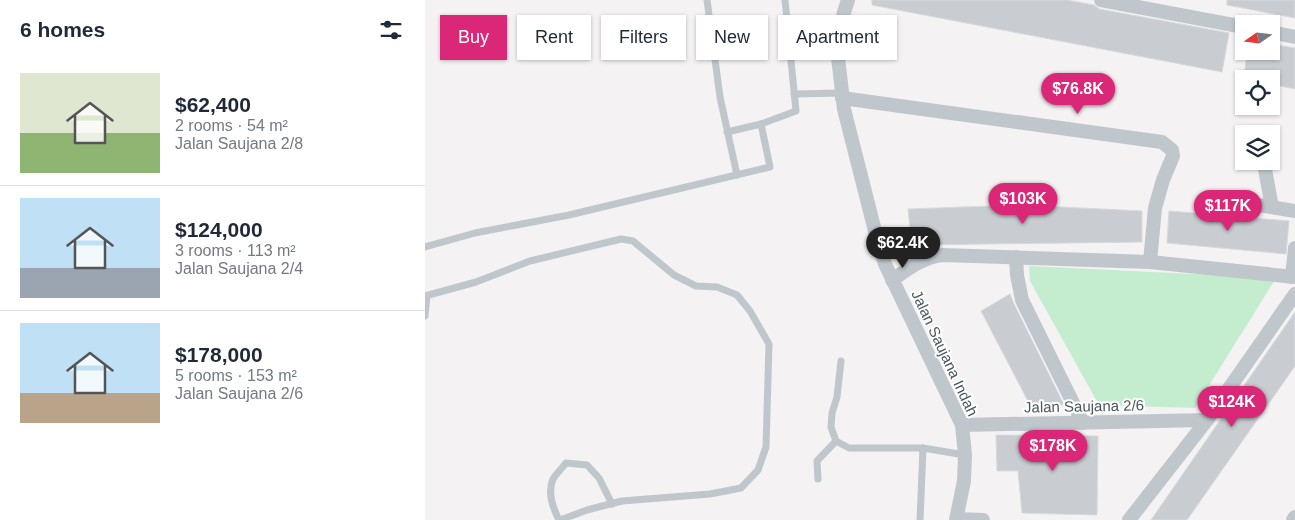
<!DOCTYPE html>
<meta charset="utf-8">
<style>
:root{--surface:#fff;--page:#f2f2f3;--text:#1f2937;--muted:#747a83;--line:#e0e1e3;--accent:#db2777}
body{margin:0;font-family:Helvetica,sans-serif;background:var(--page);color:var(--text);height:100vh;display:flex;flex-direction:column;font-size:19px;white-space:nowrap}
*{box-sizing:border-box;margin:0}
p{font-size:16px;color:var(--muted)}
.icon{flex:none;width:28px;height:28px;fill:none;stroke:currentColor;stroke-width:2;stroke-linecap:round;stroke-linejoin:round}
.map{position:relative;flex:1;overflow:hidden}
.side{display:flex;flex-direction:column;background:var(--surface);width:425px}
.side>*{flex:none}
.top-card{position:absolute;left:15px;top:15px;width:475px;height:45px;display:flex;gap:10px}
.needle{width:32px;rotate:256deg}
.buttons{position:absolute;left:810px;top:15px;display:grid;gap:10px}
.buttons a{display:grid;place-items:center;width:45px;height:45px;border-radius:0px;background:var(--surface);box-shadow:0 1px 4px #0004;font-size:25px}
.price{position:absolute;translate:-50% -42px;padding:0 11px;border-radius:18px;background:var(--accent);color:#fff;font-size:16px;line-height:32px;filter:drop-shadow(0 1px 2px #0008)}
.price::after{content:'';position:absolute;left:50%;top:30px;width:15px;height:11px;margin-left:-8px;background:inherit;clip-path:polygon(0 0,100% 0,50% 100%)}
.price.current{background:#222;color:#fff}
ul{padding:0;list-style:none}
li{display:flex;align-items:center;gap:15px;height:125px;padding:0 20px}
li+li{border-top:1px solid var(--line)}
li span{display:grid;place-items:center;flex:none;width:140px;height:100px;border-radius:0px;color:#555}
li>.icon{margin-inline-start:auto}
span .icon{width:60px;height:60px;fill:#fffc;stroke-width:1}
li b{font-size:21px}
h2{display:flex;justify-content:space-between;align-items:center;height:60px;padding:0 20px;font-size:21px}
.pill{padding:0 18px;border-radius:0px;background:var(--surface);box-shadow:0 1px 4px #0004;font-size:18px;line-height:45px}
.pill.current{background:var(--accent);color:#fff}
main{display:flex;flex:1;min-height:0}
.map>svg:first-child{display:block}
.green{fill:#c4edd0}
.building{fill:#c9cdd1;stroke:#d6d9dd}
.lines{fill:none;stroke-linecap:round;stroke-linejoin:round}
.service{stroke:#bfc7cd;stroke-width:7}
.minor{stroke:#bfc7cd;stroke-width:14}
.labels{text-anchor:middle;dominant-baseline:central;stroke-width:4;stroke-linejoin:round;paint-order:stroke}
.street-label{font-size:15px;fill:#4b575e;stroke:#fff}
</style>
<main>
<section class="side">
<h2>6 homes<svg class="icon" aria-label="filters" viewBox="0 0 24 24"><path d="M4 7h16M4 17h16"/><circle cx="9" cy="7" r="2"/><circle cx="15" cy="17" r="2"/></svg></h2>
<ul>
<li><span style="background:linear-gradient(#dfe7d0 60%,#8fb573 0)"><svg class="icon" aria-label="home" viewBox="0 0 24 24"><path d="M3 11l9-7 9 7M6 9v11h12V9"/></svg></span><div><b>$62,400</b><p>2 rooms · 54 m²</p><p>Jalan Saujana 2/8</p></div></li>
<li><span style="background:linear-gradient(#bfe0f5 70%,#9aa5b1 0)"><svg class="icon" aria-label="home" viewBox="0 0 24 24"><path d="M3 11l9-7 9 7M6 9v11h12V9"/></svg></span><div><b>$124,000</b><p>3 rooms · 113 m²</p><p>Jalan Saujana 2/4</p></div></li>
<li><span style="background:linear-gradient(#bfe0f5 70%,#b9a48a 0)"><svg class="icon" aria-label="home" viewBox="0 0 24 24"><path d="M3 11l9-7 9 7M6 9v11h12V9"/></svg></span><div><b>$178,000</b><p>5 rooms · 153 m²</p><p>Jalan Saujana 2/6</p></div></li>
</ul>
</section>
<div class="map">
<svg width="870" height="520" viewBox="0 0 870 520">
<rect width="100%" height="100%" fill="#f4f2f2"/>
<polygon class="green" points="604,266 851,278 770,408 674,405 605,281"/>
<g class="building">
<polygon points="447,0 642,0 669,5 674,9 804,33 797,72 447,5"/>
<polygon points="802,0 870,0 870,18 802,5"/>
<polygon points="846,44 870,48 870,89 846,84 846,79 819,79 822,51 846,51"/>
<polygon points="594,205 717,211 717,242 487,245 483,209"/>
<polygon points="744,211 864,221 861,254 742,243"/>
<polygon points="585,294 589,304 639,405 604,403 556,311"/>
<polygon points="870,312 870,366 762,520 726,520"/>
<polygon points="571,435 673,436 672,515 597,513 593,471 572,471"/>
</g>
<g class="lines">
<g class="service">
<polyline points="282,0 295,97 312,175"/>
<polyline points="369,94 416,93"/>
<polyline points="302,132 336,124"/>
<polyline points="0,247 50,233 144,215 345,167 336,124 371,111 360,0"/>
<polyline points="0,296 51,282 105,261 196,239 208,241 249,275 271,286 292,287 312,295 325,311 344,344 341,447 333,470 316,488 285,494 197,501 162,510 135,520"/>
<polyline points="0,316 2,296"/>
<polyline points="416,361 412,397 407,413 406,427 411,441 424,448 498,448 540,455"/>
<polyline points="393,479 392,461 411,441"/>
<path d="M134 520C128 508 122 493 128 479 131 474 137 468 141 463L162 465 174 478 187 504"/>
<polyline points="495,520 498,448"/>
</g>
<g class="minor">
<polyline points="423,0 415,25 412,49 419,109 450,231 460,264 537,425 540,455 539,481 531,520"/>
<polyline points="676,0 819,27"/>
<polyline points="846,32 870,37"/>
<polyline points="417,98 737,142 747,150 748,156 738,180 730,208 725,262"/>
<polyline points="839,164 847,207"/>
<polyline points="796,199 870,211"/>
<polyline points="591,257 592,275 597,300 658,423"/>
<polyline points="867,277 870,248"/>
<path d="M467 280C483 269 498 257 518 255L725 262 870 277"/>
<polyline points="537,425 782,420"/>
<polyline points="532,519 558,520"/>
<polyline points="704,520 782,420 870,294"/>
<polyline points="868,520 870,517"/>
</g>
</g>
<g class="labels">
<g class="street-label">
<text transform="translate(520 353) rotate(65)">Jalan Saujana Indah</text>
<text transform="translate(659 406) rotate(-1)">Jalan Saujana 2/6</text>
</g>
</g>
</svg>
<div class="buttons">
<a><svg class="needle" viewBox="-14 -14 28 28"><path d="M0-13l5 13h-10z" fill="#e53935"/><path d="M0 13l5-13h-10z" fill="#747a83"/></svg></a>
<a><svg class="icon" aria-label="locate" viewBox="0 0 24 24"><circle cx="12" cy="12" r="6"/><path d="M12 2v4M12 18v4M2 12h4M18 12h4"/></svg></a>
<a><svg class="icon" aria-label="layers" viewBox="0 0 24 24"><path d="M12 4l9 5-9 5-9-5zM3 14l9 5 9-5"/></svg></a>
</div>
<b class="price" style="left:653px;top:115px">$76.8K</b>
<b class="price" style="left:598px;top:225px">$103K</b>
<b class="price" style="left:803px;top:232px">$117K</b>
<b class="price current" style="left:478px;top:269px">$62.4K</b>
<b class="price" style="left:807px;top:428px">$124K</b>
<b class="price" style="left:628px;top:472px">$178K</b>
<div class="top-card">
<a class="pill current">Buy</a>
<a class="pill">Rent</a>
<a class="pill">Filters</a>
<a class="pill">New</a>
<a class="pill">Apartment</a>
</div>
</div>
</main>
